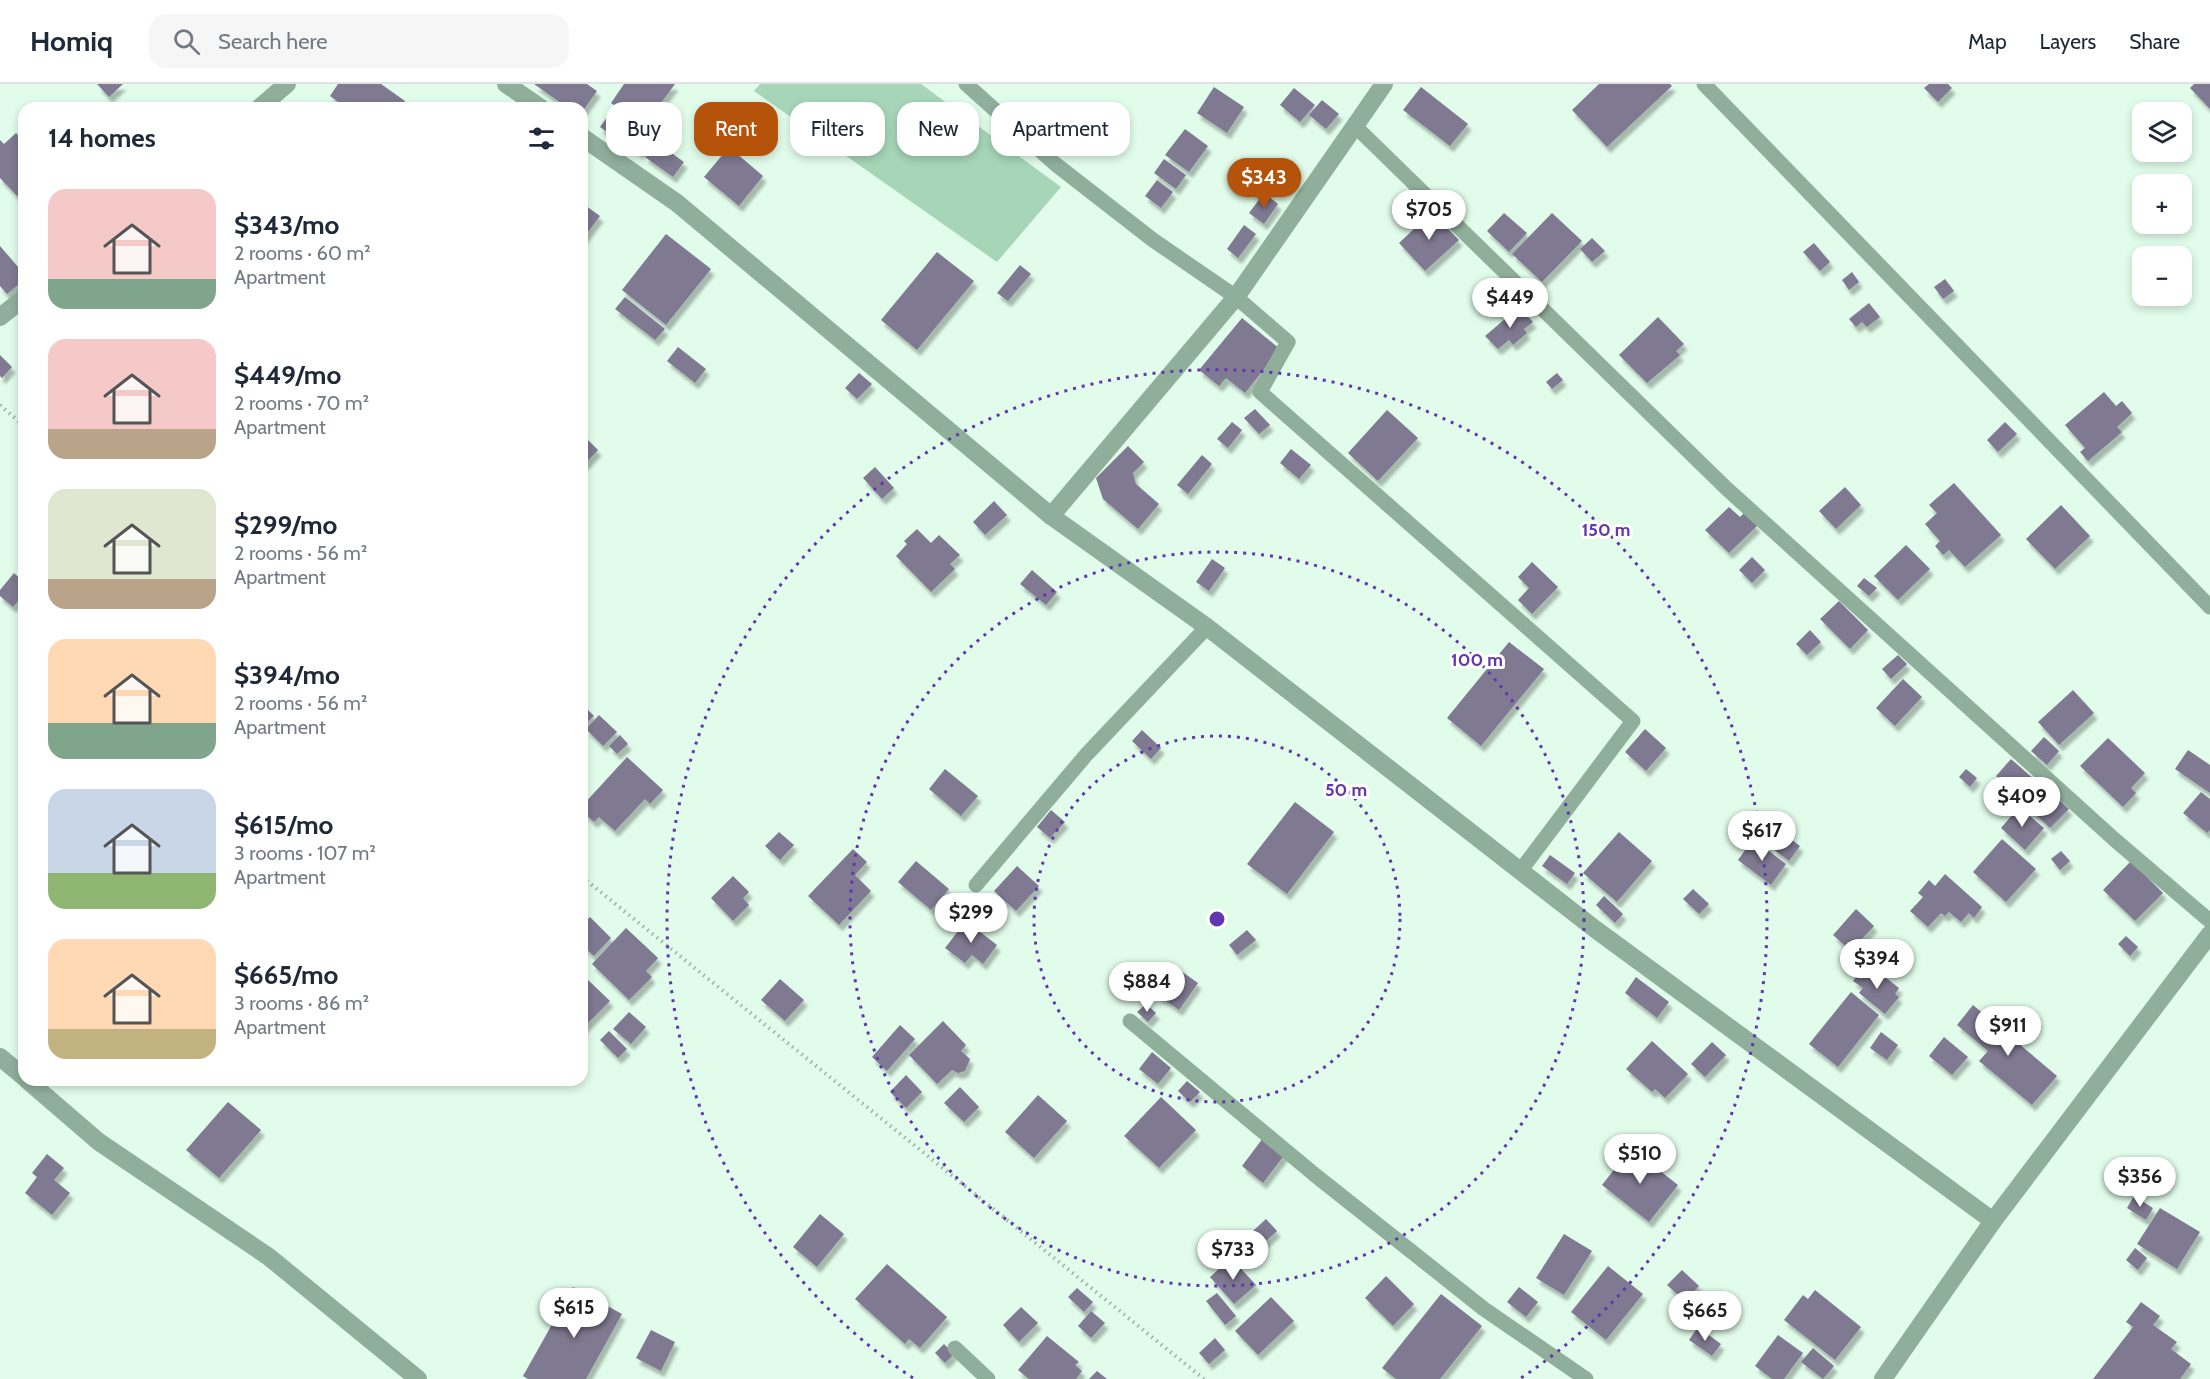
<!DOCTYPE html>
<meta charset="utf-8">
<style>
:root{--surface:#fff;--page:#f6f6f7;--text:#1f2937;--muted:#747a83;--line:#e0e1e3;--accent:#b45309}
body{margin:0;font-family:Cabin,sans-serif;background:var(--page);color:var(--text);height:100vh;display:flex;flex-direction:column;font-size:22px;white-space:nowrap}
*{box-sizing:border-box;margin:0}
p{font-size:20px;color:var(--muted)}
.icon{flex:none;width:33px;height:33px;fill:none;stroke:currentColor;stroke-width:2;stroke-linecap:round;stroke-linejoin:round}
.map{position:relative;flex:1;overflow:hidden}
.side{position:absolute;left:18px;top:18px;width:570px;height:984px;display:flex;flex-direction:column;background:var(--surface);border-radius:18px;box-shadow:0 3px 9px #0003}
.side>*{flex:none}
.top-card{position:absolute;left:606px;top:18px;width:570px;height:54px;display:flex;gap:12px}
.controls{position:absolute;left:2132px;top:18px;display:grid;gap:12px}
.controls a{display:grid;place-items:center;width:60px;height:60px;border-radius:12px;background:var(--surface);box-shadow:0 3px 9px #0003;font-size:30px}
.price{position:absolute;translate:-50% -51px;padding:0 14px;border-radius:21px;background:#fff;color:#222;font-size:20px;line-height:39px;filter:drop-shadow(0 2px 3px #0008)}
.price::after{content:'';position:absolute;left:50%;top:36px;width:18px;height:14px;margin-left:-9px;background:inherit;clip-path:polygon(0 0,100% 0,50% 100%)}
.price.current{background:var(--accent);color:#fff}
ul{padding:0;list-style:none}
li{display:flex;align-items:center;gap:18px;height:150px;padding:0 30px}
li span{display:grid;place-items:center;flex:none;width:168px;height:120px;border-radius:18px;color:#555}
li>.icon{margin-inline-start:auto}
span .icon{width:72px;height:72px;fill:#fffc;stroke-width:1}
li b{font-size:26px}
h2{display:flex;justify-content:space-between;align-items:center;height:72px;padding:0 30px;font-size:26px}
.chip{padding:0 21px;border-radius:18px;background:var(--surface);box-shadow:0 3px 9px #0003;font-size:21px;line-height:54px}
.chip.current{background:var(--accent);color:#fff}
header{display:flex;align-items:center;gap:36px;box-sizing:border-box;height:84px;padding:0 30px;background:var(--surface);border-bottom:2px solid var(--line)}
header strong{font-size:28px}
nav{display:flex;gap:33px;margin-inline-start:auto;font-size:21px}
.search{width:420px;height:54px;background:var(--page);display:flex;align-items:center;gap:15px;box-sizing:border-box;padding:0 21px;border-radius:18px;color:var(--muted);font-size:22px}
.map>svg:first-child{display:block}
.green{fill:#a6d6b7}
.building{fill:#7f7991;filter:url(#shadow)}
.lines{fill:none;stroke-linecap:round;stroke-linejoin:round}
.path{stroke:#9cb1a4;stroke-width:4;stroke-dasharray:1.5 4.5;stroke-linecap:butt}
.lane{stroke:#90af9b;stroke-width:15}
.street{stroke:#90af9b;stroke-width:18}
.ring{fill:none;stroke:#6236ae;stroke-width:3;stroke-dasharray:3 6}
.centre{fill:#6236ae;stroke:#fff;stroke-width:3}
.ring-label{font-size:18px;text-anchor:middle;font-weight:bold;fill:#6236ae;stroke:#fff;stroke-width:6;stroke-linejoin:round;paint-order:stroke}
</style>
<header>
<strong>Homiq</strong>
<div class="search"><svg class="icon" aria-label="search" viewBox="0 0 24 24"><circle cx="10" cy="10" r="6"/><path d="M15 15l6 6"/></svg>Search here</div>
<nav><a>Map</a><a>Layers</a><a>Share</a></nav>
</header>
<div class="map">
<svg width="2210" height="1295" viewBox="0 0 2210 1295">
<defs>
<filter id="shadow"><feDropShadow dx="3.5" dy="6" stdDeviation="1.5" flood-color="#0004"/></filter>
</defs>
<rect width="100%" height="100%" fill="#e1fcea"/>
<polygon class="green" points="760,0 921,0 1061,103 997,178 754,7"/>
<g class="building">
<polygon points="97,0 123,0 109,13"/>
<polygon points="338,0 381,0 405,17 400,24 354,24 349,20 346,24 330,12"/>
<polygon points="534,0 587,0 597,7 582,28 582,24 568,24"/>
<polygon points="624,0 675,0 644,42 611,19"/>
<polygon points="1599,0 1670,0 1672,2 1607,63 1572,26"/>
<polygon points="1929,0 1948,0 1952,4 1938,18 1924,4"/>
<polygon points="2194,0 2210,0 2210,25 2190,4"/>
<polygon points="1214,3 1244,23 1227,49 1197,29"/>
<polygon points="1421,3 1468,40 1450,62 1403,26"/>
<polygon points="1294,4 1315,21 1300,38 1280,21"/>
<polygon points="1322,16 1339,30 1326,45 1309,31"/>
<polygon points="610,29 621,37 611,51 600,43"/>
<polygon points="625,41 649,57 640,69 617,53"/>
<polygon points="1185,45 1208,62 1189,88 1165,71"/>
<polygon points="16,49 24,57 24,111 20,115 0,94 0,56 4,60"/>
<polygon points="656,58 684,78 673,93 645,73"/>
<polygon points="729,63 763,92 739,122 704,93"/>
<polygon points="1164,75 1186,91 1176,105 1154,89"/>
<polygon points="1157,96 1173,108 1161,124 1145,112"/>
<polygon points="1264,109 1278,120 1264,140 1249,129"/>
<polygon points="582,119 600,132 582,156"/>
<polygon points="1432,128 1459,156 1425,187 1399,159"/>
<polygon points="1504,129 1527,149 1509,168 1487,147"/>
<polygon points="1552,129 1582,157 1542,198 1512,170"/>
<polygon points="1244,141 1256,150 1238,174 1227,165"/>
<polygon points="666,150 711,185 666,241 622,206"/>
<polygon points="1592,154 1605,167 1592,178 1580,165"/>
<polygon points="1814,159 1830,178 1820,187 1803,168"/>
<polygon points="0,162 18,183 24,179 24,196 7,210 0,202"/>
<polygon points="937,168 974,197 917,266 881,236"/>
<polygon points="1020,181 1031,190 1008,217 997,209"/>
<polygon points="1852,188 1859,198 1849,206 1842,196"/>
<polygon points="1945,195 1954,207 1943,215 1934,203"/>
<polygon points="625,213 665,245 655,256 615,225"/>
<polygon points="1869,219 1880,233 1867,243 1862,238 1856,243 1849,235"/>
<polygon points="1519,223 1533,238 1524,245 1527,249 1513,261 1509,256 1498,265 1485,252"/>
<polygon points="1658,233 1684,260 1676,267 1680,271 1647,299 1619,271"/>
<polygon points="1242,234 1280,265 1245,309 1226,294 1219,302 1199,286"/>
<polygon points="24,244 24,256 18,250"/>
<polygon points="678,263 706,285 695,299 667,277"/>
<polygon points="0,271 12,283 2,294 0,292"/>
<polygon points="859,289 872,300 857,315 845,304"/>
<polygon points="1557,289 1563,296 1552,305 1546,298"/>
<polygon points="2104,308 2116,322 2122,317 2132,329 2117,343 2122,348 2088,377 2080,368 2085,364 2065,341"/>
<polygon points="1255,325 1270,341 1259,350 1244,334"/>
<polygon points="1387,326 1418,354 1378,397 1348,369"/>
<polygon points="1232,338 1242,346 1228,364 1217,355"/>
<polygon points="2005,338 2017,350 1998,368 1987,356"/>
<polygon points="582,350 598,366 585,380 582,377"/>
<polygon points="1128,362 1144,378 1133,389 1136,400 1159,420 1138,445 1103,415 1096,394"/>
<polygon points="1291,365 1311,381 1299,395 1280,379"/>
<polygon points="1202,371 1212,380 1188,410 1177,401"/>
<polygon points="875,383 894,404 882,415 863,394"/>
<polygon points="1954,399 2001,451 1965,483 1949,466 1943,471 1935,462 1940,457 1925,440 1937,429 1929,421"/>
<polygon points="1845,403 1861,421 1836,445 1819,427"/>
<polygon points="994,417 1007,431 985,451 973,438"/>
<polygon points="2061,421 2090,452 2055,485 2026,455"/>
<polygon points="1729,423 1740,433 1744,429 1757,442 1729,469 1705,446"/>
<polygon points="917,445 931,459 939,451 960,471 950,480 955,485 931,508 896,472 907,460 904,457"/>
<polygon points="1906,461 1930,485 1898,516 1874,492"/>
<polygon points="1752,473 1765,486 1752,499 1739,486"/>
<polygon points="1212,475 1225,484 1209,507 1196,498"/>
<polygon points="1532,478 1558,503 1532,530 1518,516 1529,504 1518,493"/>
<polygon points="1032,486 1057,508 1046,521 1020,500"/>
<polygon points="14,489 24,498 24,510 13,523 0,512 0,506"/>
<polygon points="1864,494 1877,504 1869,512 1857,502"/>
<polygon points="1839,517 1868,546 1850,565 1820,535"/>
<polygon points="1810,546 1821,558 1807,571 1796,560"/>
<polygon points="1509,558 1544,585 1481,662 1447,634"/>
<polygon points="1898,571 1907,580 1891,595 1882,585"/>
<polygon points="1903,595 1922,613 1895,642 1876,624"/>
<polygon points="2073,606 2094,629 2059,661 2038,638"/>
<polygon points="582,620 594,632 582,643"/>
<polygon points="599,631 617,648 603,662 586,645"/>
<polygon points="1645,645 1666,664 1646,687 1625,668"/>
<polygon points="1142,646 1161,664 1151,675 1132,657"/>
<polygon points="620,651 628,660 617,670 609,662"/>
<polygon points="2044,653 2059,667 2047,681 2031,667"/>
<polygon points="2108,654 2145,689 2131,704 2136,709 2123,723 2080,682"/>
<polygon points="2188,666 2210,681 2210,709 2175,685"/>
<polygon points="627,673 663,706 650,720 645,715 615,747 599,733 594,738 582,727 582,722"/>
<polygon points="2011,675 2035,696 2020,713 1996,692"/>
<polygon points="945,685 978,712 961,732 929,705"/>
<polygon points="1966,685 1977,694 1970,703 1959,693"/>
<polygon points="2041,699 2069,725 2050,744 2022,718"/>
<polygon points="2201,708 2210,715 2210,746 2207,749 2183,729"/>
<polygon points="1295,718 1334,748 1287,810 1247,780"/>
<polygon points="2019,723 2044,744 2025,766 2001,744"/>
<polygon points="1051,726 1065,738 1050,754 1037,743"/>
<polygon points="779,748 794,761 780,776 765,762"/>
<polygon points="1619,748 1652,777 1617,818 1583,789"/>
<polygon points="1784,750 1800,762 1789,777 1773,765"/>
<polygon points="1753,755 1786,780 1771,801 1738,776"/>
<polygon points="2002,755 2036,785 2006,818 1973,788"/>
<polygon points="853,765 867,778 855,791 871,807 839,841 808,812"/>
<polygon points="2061,767 2070,777 2060,786 2051,775"/>
<polygon points="1550,771 1575,789 1567,800 1542,782"/>
<polygon points="916,777 949,805 931,826 898,798"/>
<polygon points="2131,777 2163,809 2135,837 2103,806"/>
<polygon points="1017,782 1039,802 1016,827 994,807"/>
<polygon points="1945,790 1982,823 1974,834 1969,829 1961,838 1949,828 1945,832 1941,829 1928,843 1910,827 1923,813 1918,809 1929,796 1935,802"/>
<polygon points="733,792 749,808 743,814 749,821 733,837 711,814"/>
<polygon points="1693,805 1709,820 1699,830 1683,815"/>
<polygon points="1604,812 1623,830 1615,839 1596,821"/>
<polygon points="1856,825 1874,842 1851,867 1833,851"/>
<polygon points="590,833 611,854 594,872 582,861 582,841"/>
<polygon points="966,837 997,861 983,880 972,871 965,879 945,864"/>
<polygon points="626,844 658,874 646,887 652,893 629,916 592,880"/>
<polygon points="1247,846 1256,856 1237,871 1229,861"/>
<polygon points="2126,852 2138,863 2130,872 2118,860"/>
<polygon points="1171,880 1198,899 1179,926 1152,907"/>
<polygon points="1863,884 1872,891 1876,886 1899,904 1895,910 1899,913 1885,930 1859,909 1863,904 1853,897"/>
<polygon points="1636,893 1669,918 1657,934 1625,909"/>
<polygon points="586,894 610,917 582,945 582,898"/>
<polygon points="780,895 804,916 785,937 761,916"/>
<polygon points="1851,908 1879,931 1838,983 1809,960"/>
<polygon points="1146,920 1156,929 1148,938 1137,928"/>
<polygon points="1973,921 2057,992 2032,1021 1979,977 1988,967 1957,941"/>
<polygon points="629,928 646,943 631,960 613,945"/>
<polygon points="943,937 966,961 961,967 970,975 965,987 958,989 952,986 937,1000 909,971"/>
<polygon points="900,941 915,955 887,987 872,973"/>
<polygon points="609,947 627,965 618,974 600,956"/>
<polygon points="1881,948 1898,961 1887,976 1870,964"/>
<polygon points="1944,953 1968,973 1952,991 1929,972"/>
<polygon points="1652,957 1688,990 1665,1014 1655,1005 1652,1008 1626,985"/>
<polygon points="1712,958 1726,971 1705,993 1691,980"/>
<polygon points="1152,968 1171,984 1158,1000 1139,985"/>
<polygon points="906,991 922,1008 906,1024 890,1008"/>
<polygon points="1187,997 1200,1008 1190,1018 1178,1007"/>
<polygon points="960,1003 979,1023 964,1038 944,1019"/>
<polygon points="1038,1011 1067,1037 1034,1074 1005,1048"/>
<polygon points="1161,1013 1196,1046 1159,1084 1124,1052"/>
<polygon points="228,1018 261,1046 219,1094 186,1066"/>
<polygon points="1263,1054 1285,1070 1263,1099 1242,1082"/>
<polygon points="1631,1064 1678,1101 1649,1138 1602,1101"/>
<polygon points="47,1070 64,1084 54,1096 70,1109 52,1131 25,1109 37,1093 32,1089"/>
<polygon points="2134,1112 2153,1124 2146,1136 2127,1124"/>
<polygon points="2160,1124 2200,1148 2177,1185 2137,1160"/>
<polygon points="820,1130 844,1150 817,1183 793,1163"/>
<polygon points="1266,1135 1277,1147 1254,1168 1243,1156"/>
<polygon points="1564,1150 1592,1167 1564,1211 1536,1194"/>
<polygon points="2135,1164 2147,1174 2138,1186 2126,1176"/>
<polygon points="1231,1174 1256,1201 1234,1220 1210,1193"/>
<polygon points="887,1180 947,1233 920,1264 909,1255 905,1260 855,1215"/>
<polygon points="1608,1182 1643,1210 1606,1256 1571,1228"/>
<polygon points="1682,1186 1699,1202 1685,1217 1667,1201"/>
<polygon points="1386,1192 1414,1220 1393,1242 1365,1214"/>
<polygon points="573,1203 622,1230 586,1295 528,1295 523,1292"/>
<polygon points="1519,1203 1538,1218 1526,1233 1507,1218"/>
<polygon points="1077,1204 1093,1218 1084,1228 1068,1213"/>
<polygon points="1815,1206 1861,1243 1835,1276 1784,1236 1803,1211 1808,1215"/>
<polygon points="1217,1209 1236,1232 1225,1241 1206,1217"/>
<polygon points="1441,1210 1482,1242 1440,1295 1396,1295 1382,1284"/>
<polygon points="1271,1213 1294,1237 1258,1271 1235,1247"/>
<polygon points="2141,1218 2160,1232 2153,1241 2177,1258 2171,1265 2191,1280 2180,1295 2093,1295 2133,1243 2126,1238"/>
<polygon points="1021,1223 1038,1239 1019,1258 1003,1241"/>
<polygon points="1091,1227 1105,1239 1091,1254 1078,1242"/>
<polygon points="1698,1243 1721,1260 1712,1272 1689,1256"/>
<polygon points="651,1246 675,1258 661,1287 636,1274"/>
<polygon points="1778,1251 1803,1269 1784,1295 1772,1295 1755,1282"/>
<polygon points="1047,1252 1079,1278 1075,1281 1082,1287 1076,1295 1029,1295 1018,1286"/>
<polygon points="1215,1254 1225,1266 1209,1280 1199,1269"/>
<polygon points="944,1260 954,1270 945,1279 935,1269"/>
<polygon points="1813,1264 1834,1282 1823,1295 1801,1278"/>
<polygon points="1097,1287 1107,1295 1089,1295"/>
</g>
<g class="lines">
<g class="path">
<polyline points="0,321 24,342"/>
<polyline points="582,793 1204,1295"/>
</g>
<g class="lane">
<polyline points="966,0 1054,79 1153,156 1236,213 1288,258 1260,308 1633,637 1521,786"/>
<polyline points="1704,0 2210,523"/>
<polyline points="1355,42 1726,404 2115,756 2210,837"/>
<polyline points="976,801 1086,671 1207,543"/>
<polyline points="1130,937 1315,1091 1484,1225 1586,1295"/>
<polyline points="955,1264 988,1295"/>
</g>
<g class="street">
<polyline points="506,0 541,24"/>
<polyline points="259,24 287,0"/>
<polyline points="582,53 677,119 1051,432 1207,543 1595,845 1993,1137"/>
<polyline points="0,233 24,214"/>
<polyline points="1051,432 1236,213 1384,0"/>
<polyline points="0,973 24,993"/>
<polyline points="27,996 99,1058 269,1173 418,1295"/>
<polyline points="1883,1295 1993,1137 2210,850"/>
</g>
</g>
<g class="ring">
<circle cx="1217" cy="835" r="183"/>
<circle cx="1217" cy="835" r="367"/>
<path d="M913 1294A550 550 0 1 1 1521 1294"/>
</g>
<circle cx="1217" cy="835" r="9" class="centre"/>
<g class="ring-label">
<text x="1606" y="452">150 m</text>
<text x="1477" y="582">100 m</text>
<text x="1346" y="712">50 m</text>
</g>
</svg>
<div class="controls">
<a><svg class="icon" aria-label="layers" viewBox="0 0 24 24"><path d="M12 4l9 5-9 5-9-5zM3 14l9 5 9-5"/></svg></a>
<a>+</a>
<a>−</a>
</div>
<b class="price current" style="left:1264px;top:125px">$343</b>
<b class="price" style="left:1429px;top:157px">$705</b>
<b class="price" style="left:1510px;top:245px">$449</b>
<b class="price" style="left:2022px;top:744px">$409</b>
<b class="price" style="left:1762px;top:778px">$617</b>
<b class="price" style="left:971px;top:860px">$299</b>
<b class="price" style="left:1877px;top:906px">$394</b>
<b class="price" style="left:1147px;top:929px">$884</b>
<b class="price" style="left:2008px;top:973px">$911</b>
<b class="price" style="left:1640px;top:1101px">$510</b>
<b class="price" style="left:2140px;top:1124px">$356</b>
<b class="price" style="left:1233px;top:1197px">$733</b>
<b class="price" style="left:574px;top:1255px">$615</b>
<b class="price" style="left:1705px;top:1258px">$665</b>
<div class="top-card">
<a class="chip">Buy</a>
<a class="chip current">Rent</a>
<a class="chip">Filters</a>
<a class="chip">New</a>
<a class="chip">Apartment</a>
</div>
<section class="side">
<h2>14 homes<svg class="icon" aria-label="filters" viewBox="0 0 24 24"><path d="M4 7h16M4 17h16"/><circle cx="9" cy="7" r="2"/><circle cx="15" cy="17" r="2"/></svg></h2>
<ul>
<li><span style="background:linear-gradient(#f6c9c9 75%,#7fa58c 0)"><svg class="icon" aria-label="home" viewBox="0 0 24 24"><path d="M3 11l9-7 9 7M6 9v11h12V9"/></svg></span><div><b>$343/mo</b><p>2 rooms · 60 m²</p><p>Apartment</p></div></li>
<li><span style="background:linear-gradient(#f6c9c9 75%,#b9a48a 0)"><svg class="icon" aria-label="home" viewBox="0 0 24 24"><path d="M3 11l9-7 9 7M6 9v11h12V9"/></svg></span><div><b>$449/mo</b><p>2 rooms · 70 m²</p><p>Apartment</p></div></li>
<li><span style="background:linear-gradient(#dfe7d0 75%,#b9a48a 0)"><svg class="icon" aria-label="home" viewBox="0 0 24 24"><path d="M3 11l9-7 9 7M6 9v11h12V9"/></svg></span><div><b>$299/mo</b><p>2 rooms · 56 m²</p><p>Apartment</p></div></li>
<li><span style="background:linear-gradient(#ffd9b3 70%,#7fa58c 0)"><svg class="icon" aria-label="home" viewBox="0 0 24 24"><path d="M3 11l9-7 9 7M6 9v11h12V9"/></svg></span><div><b>$394/mo</b><p>2 rooms · 56 m²</p><p>Apartment</p></div></li>
<li><span style="background:linear-gradient(#c9d6e8 70%,#8fb573 0)"><svg class="icon" aria-label="home" viewBox="0 0 24 24"><path d="M3 11l9-7 9 7M6 9v11h12V9"/></svg></span><div><b>$615/mo</b><p>3 rooms · 107 m²</p><p>Apartment</p></div></li>
<li><span style="background:linear-gradient(#ffd9b3 75%,#c2b280 0)"><svg class="icon" aria-label="home" viewBox="0 0 24 24"><path d="M3 11l9-7 9 7M6 9v11h12V9"/></svg></span><div><b>$665/mo</b><p>3 rooms · 86 m²</p><p>Apartment</p></div></li>
</ul>
</section>
</div>
